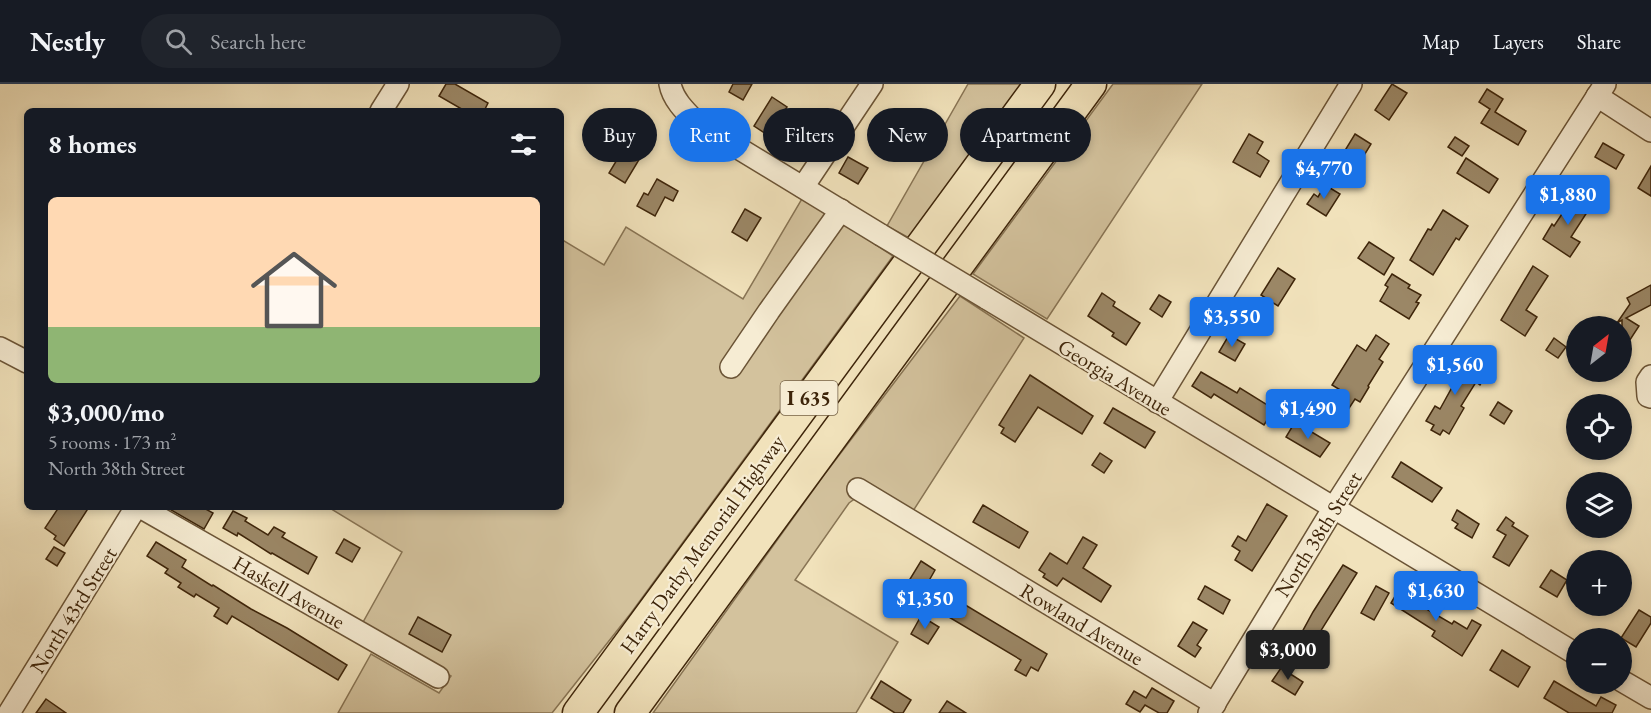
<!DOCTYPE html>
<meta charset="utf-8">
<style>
:root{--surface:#171b24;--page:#20242c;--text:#f1f3f6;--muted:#9ea1a6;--line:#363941;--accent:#1a73e8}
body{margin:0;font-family:"EB Garamond",serif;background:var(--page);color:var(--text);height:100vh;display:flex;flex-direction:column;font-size:22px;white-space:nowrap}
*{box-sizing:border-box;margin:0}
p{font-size:20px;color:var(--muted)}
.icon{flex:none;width:33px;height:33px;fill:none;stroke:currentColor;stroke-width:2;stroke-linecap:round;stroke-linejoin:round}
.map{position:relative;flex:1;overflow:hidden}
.drawer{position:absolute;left:24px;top:24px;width:540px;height:402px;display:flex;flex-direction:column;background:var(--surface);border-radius:9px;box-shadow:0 3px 9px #0003}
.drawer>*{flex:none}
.hud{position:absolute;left:582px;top:24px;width:570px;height:54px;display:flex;gap:12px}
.needle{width:39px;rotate:31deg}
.tools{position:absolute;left:1566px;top:232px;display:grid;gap:12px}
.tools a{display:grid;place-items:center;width:66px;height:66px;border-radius:50%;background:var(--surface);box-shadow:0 3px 9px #0003;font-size:30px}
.price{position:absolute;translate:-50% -51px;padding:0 14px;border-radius:6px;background:var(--accent);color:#fff;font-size:20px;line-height:39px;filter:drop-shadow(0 2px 3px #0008)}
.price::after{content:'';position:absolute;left:50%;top:36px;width:18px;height:14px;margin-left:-9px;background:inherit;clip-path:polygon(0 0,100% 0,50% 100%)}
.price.selected{background:#222;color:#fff}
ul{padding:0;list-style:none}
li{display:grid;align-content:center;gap:12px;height:318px;padding:0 24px}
li span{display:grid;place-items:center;height:186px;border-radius:9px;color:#555}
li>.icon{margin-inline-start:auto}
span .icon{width:108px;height:108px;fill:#fffc;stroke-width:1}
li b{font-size:26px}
h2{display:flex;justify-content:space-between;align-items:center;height:72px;padding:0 24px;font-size:26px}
.chip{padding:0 21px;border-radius:27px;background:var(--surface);box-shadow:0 3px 9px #0003;font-size:21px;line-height:54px}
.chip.selected{background:var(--accent);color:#fff}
header{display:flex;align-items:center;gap:36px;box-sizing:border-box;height:84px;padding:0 30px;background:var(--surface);border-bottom:2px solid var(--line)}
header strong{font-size:28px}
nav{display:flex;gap:33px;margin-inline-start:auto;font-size:21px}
.search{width:420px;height:54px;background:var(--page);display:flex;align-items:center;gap:15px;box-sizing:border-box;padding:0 21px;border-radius:33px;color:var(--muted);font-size:22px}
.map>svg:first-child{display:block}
.green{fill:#d3c29d;stroke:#887454;stroke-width:1.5}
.building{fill:#9b8766;stroke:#3e250a;stroke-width:1.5}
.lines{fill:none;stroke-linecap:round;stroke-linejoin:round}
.minor-casing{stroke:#6b5436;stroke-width:24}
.highway-casing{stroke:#3e250a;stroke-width:33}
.minor{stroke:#f6ecd3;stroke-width:21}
.highway{stroke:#f1e2bb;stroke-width:30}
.minor-bridge-casing{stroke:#6b5436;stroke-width:24;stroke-linecap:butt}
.minor-bridge{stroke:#f6ecd3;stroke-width:21}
.labels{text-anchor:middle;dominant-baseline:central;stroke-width:4.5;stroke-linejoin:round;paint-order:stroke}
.shield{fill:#f6ecd3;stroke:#756146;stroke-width:1.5}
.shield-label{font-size:20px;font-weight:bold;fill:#3e250a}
.street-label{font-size:21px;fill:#3e250a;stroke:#f6ecd3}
</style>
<header>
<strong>Nestly</strong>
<div class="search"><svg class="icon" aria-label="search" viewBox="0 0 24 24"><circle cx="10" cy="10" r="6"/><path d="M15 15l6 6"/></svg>Search here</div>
<nav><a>Map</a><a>Layers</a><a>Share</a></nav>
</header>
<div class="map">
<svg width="1651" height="629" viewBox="0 0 1651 629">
<rect width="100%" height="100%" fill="#f1e2bb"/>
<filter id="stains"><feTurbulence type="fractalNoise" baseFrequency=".00333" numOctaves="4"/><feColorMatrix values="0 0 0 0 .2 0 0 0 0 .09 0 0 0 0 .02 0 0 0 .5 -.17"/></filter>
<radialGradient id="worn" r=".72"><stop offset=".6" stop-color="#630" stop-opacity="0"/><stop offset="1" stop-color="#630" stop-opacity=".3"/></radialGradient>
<g class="green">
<polygon points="968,0 1021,0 911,155 887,142"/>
<polygon points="1113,0 1202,0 1047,235 973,190"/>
<polygon points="803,113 893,172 631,529 552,629 338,629 371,570 439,609 451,592 362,540 402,468 328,423 561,423 561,155 604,181 626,143 743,215"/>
<polygon points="960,212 1024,254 913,427 873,402 849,419 795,496 898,558 856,629 653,629 824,391"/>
</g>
<g class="building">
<polygon points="446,0 455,0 488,19 484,27 465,27 439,12"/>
<polygon points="733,0 752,0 743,16 729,8"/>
<polygon points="1392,0 1407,9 1389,36 1375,26"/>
<polygon points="1487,5 1503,15 1495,28 1526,47 1518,61 1481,39 1490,25 1479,18"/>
<polygon points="772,13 787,23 769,52 754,42"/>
<polygon points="1249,50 1263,58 1257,69 1269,77 1260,93 1233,78"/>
<polygon points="1355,50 1371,60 1357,83 1341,73"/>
<polygon points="1455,53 1469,62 1462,72 1448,63"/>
<polygon points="1603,59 1624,71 1616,85 1595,73"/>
<polygon points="624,64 640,74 625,99 609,89"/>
<polygon points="848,73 868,84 858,100 839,89"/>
<polygon points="1466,74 1498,95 1489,109 1457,89"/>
<polygon points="1651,82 1651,112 1638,104"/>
<polygon points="657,95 678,107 673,117 665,113 655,132 637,122 644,109 648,111"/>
<polygon points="1325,101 1340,110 1326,132 1307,120 1314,110 1318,113"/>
<polygon points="1576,109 1593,119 1571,153 1580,158 1570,173 1543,155 1552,140 1554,142"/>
<polygon points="745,125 761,134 747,157 732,148"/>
<polygon points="1443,126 1468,142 1459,156 1456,154 1433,191 1410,176 1428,145 1431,146"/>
<polygon points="1369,158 1394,174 1384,191 1358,174"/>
<polygon points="1533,182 1548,192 1526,226 1537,233 1525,252 1501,236"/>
<polygon points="1278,184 1295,195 1278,222 1261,211"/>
<polygon points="1392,190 1410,201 1408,204 1421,211 1416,218 1419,219 1409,235 1380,217 1388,203 1385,201"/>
<polygon points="1651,201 1651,221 1626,234 1639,242 1622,268 1622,236 1617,239 1630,220 1627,214"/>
<polygon points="1102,209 1115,218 1113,222 1140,239 1126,261 1112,252 1114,249 1088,232"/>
<polygon points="1159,211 1171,218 1162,233 1150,225"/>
<polygon points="1229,251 1245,260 1235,277 1219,268"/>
<polygon points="1376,251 1389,260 1379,275 1383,278 1368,302 1369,303 1360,318 1355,315 1338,341 1325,332 1342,307 1332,301 1357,261 1366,267"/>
<polygon points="1554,254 1566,263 1558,274 1546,266"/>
<polygon points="1458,273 1486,291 1480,301 1476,298 1461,322 1464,324 1449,350 1443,346 1440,351 1431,346 1434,341 1426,337 1435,322 1440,325 1456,296 1447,291"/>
<polygon points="1201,288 1237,309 1240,304 1274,325 1264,341 1214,310 1211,314 1192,302"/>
<polygon points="1030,291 1093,332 1082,350 1038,323 1015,358 1001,349 1004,344 999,341"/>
<polygon points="1498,318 1512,327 1504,340 1490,331"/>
<polygon points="1113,324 1155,348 1145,364 1104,339"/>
<polygon points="1295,338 1330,359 1320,373 1286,353"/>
<polygon points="1100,369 1112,377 1104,389 1092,381"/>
<polygon points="1401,378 1442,404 1432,418 1392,393"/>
<polygon points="1267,420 1287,432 1252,487 1235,476 1240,467 1232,462 1238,452 1246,457"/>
<polygon points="983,421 1028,448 1019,464 973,438"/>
<polygon points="59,423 89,423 64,462 54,455 56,452 45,444"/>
<polygon points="166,423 202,423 213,429 204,445"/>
<polygon points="1457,426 1479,440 1472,454 1455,444 1458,440 1452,436"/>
<polygon points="233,427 247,434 245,437 268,451 274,443 285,449 282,453 317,473 308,490 272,469 271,470 238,449 237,452 223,444"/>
<polygon points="1506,433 1514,439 1512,442 1528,452 1509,482 1493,473 1506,451 1497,446"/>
<polygon points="1083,453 1097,461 1083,484 1111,502 1101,518 1063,494 1057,502 1043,493 1045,490 1039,486 1050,469 1067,480"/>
<polygon points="344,455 360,464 352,478 336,469"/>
<polygon points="156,458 186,476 182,483 212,502 213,501 251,525 287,544 347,581 338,596 232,532 227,540 214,532 219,524 196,510 194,513 178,503 181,499 165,489 168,485 147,472"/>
<polygon points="54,463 65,469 57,482 46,475"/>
<polygon points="921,477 935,486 922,509 907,500"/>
<polygon points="1343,481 1357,489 1320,548 1323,549 1317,561 1314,559 1309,568 1295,561 1313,528"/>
<polygon points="1551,486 1567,496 1557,513 1540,503"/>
<polygon points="1205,502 1230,516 1223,530 1198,515"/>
<polygon points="1376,502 1389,509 1374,536 1361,529"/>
<polygon points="1401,502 1431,521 1428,526 1452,540 1454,537 1467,545 1472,536 1481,541 1462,572 1432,552 1435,547 1391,519"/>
<polygon points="947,510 1047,570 1038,587 1031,583 1026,592 1015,586 1021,576 937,526"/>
<polygon points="1639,526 1651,533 1651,539 1636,563 1621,554"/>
<polygon points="921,532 939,543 928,560 911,550"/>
<polygon points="418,533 451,551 442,568 409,550"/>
<polygon points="1193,538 1207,546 1197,561 1201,564 1195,573 1178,562"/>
<polygon points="1502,566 1530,583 1518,603 1490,586"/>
<polygon points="1281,584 1303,598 1295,611 1272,597"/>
<polygon points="881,597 911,616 903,629 895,629 871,614"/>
<polygon points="1554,597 1596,622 1601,613 1616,621 1612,629 1569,629 1544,614"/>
<polygon points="1152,604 1174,617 1167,629 1159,629 1145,621 1140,628 1126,620 1134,607 1146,614"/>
<polygon points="46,615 66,629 36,629"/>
<polygon points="947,617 966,629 939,629"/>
</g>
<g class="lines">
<g class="minor-casing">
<g id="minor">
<path d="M670 0C673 16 686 28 697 39L881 151"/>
<polyline points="1597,12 1651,47"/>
<polyline points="381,27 398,0"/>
<polyline points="803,103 872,0"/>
<polyline points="986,214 1576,570"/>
<polyline points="0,264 27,278"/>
<polyline points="731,283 769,227 841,126"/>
<polyline points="1651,292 1647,298 1648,312 1651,313"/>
<polyline points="1157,318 1351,0"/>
<polyline points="858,405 1215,620"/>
<polyline points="140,423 438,593"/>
<polyline points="1622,597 1651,614"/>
<polyline points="9,629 136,423"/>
<polyline points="1209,629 1333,425 1605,0"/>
</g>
</g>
<g class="highway-casing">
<g id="highway">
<polyline points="578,629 1040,0"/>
<polyline points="630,629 1091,0"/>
</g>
</g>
<use href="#minor" class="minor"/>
<use href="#highway" class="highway"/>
<g class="minor-bridge-casing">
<polyline id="minor-bridge" points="881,151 986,214"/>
</g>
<use href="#minor-bridge" class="minor-bridge"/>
</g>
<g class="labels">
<rect class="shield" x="780.5" y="297" width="57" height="34" rx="4.5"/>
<g class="shield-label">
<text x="809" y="314">I 635</text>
</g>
<g class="street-label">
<text transform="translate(1115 293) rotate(31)">Georgia Avenue</text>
<text transform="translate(1318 450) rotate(-58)">North 38th Street</text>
<text transform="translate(702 460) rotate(-54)">Harry Darby Memorial Highway</text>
<text transform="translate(289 508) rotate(30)">Haskell Avenue</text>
<text transform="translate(73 526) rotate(-58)">North 43rd Street</text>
<text transform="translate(1082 540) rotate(31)">Rowland Avenue</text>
</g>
</g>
<rect width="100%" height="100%" filter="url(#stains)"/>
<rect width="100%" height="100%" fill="url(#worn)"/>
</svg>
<div class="tools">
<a><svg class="needle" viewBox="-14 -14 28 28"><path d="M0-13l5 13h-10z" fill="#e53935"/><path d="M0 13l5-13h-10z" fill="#9ea1a6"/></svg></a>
<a><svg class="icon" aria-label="locate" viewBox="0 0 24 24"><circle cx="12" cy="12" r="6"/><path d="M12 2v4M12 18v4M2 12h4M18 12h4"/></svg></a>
<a><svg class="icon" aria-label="layers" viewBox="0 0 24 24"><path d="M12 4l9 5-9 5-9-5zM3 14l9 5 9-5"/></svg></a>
<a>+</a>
<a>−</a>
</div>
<b class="price" style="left:1324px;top:116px">$4,770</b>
<b class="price" style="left:1568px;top:142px">$1,880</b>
<b class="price" style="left:1232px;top:264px">$3,550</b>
<b class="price" style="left:1455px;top:312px">$1,560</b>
<b class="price" style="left:1308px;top:356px">$1,490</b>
<b class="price" style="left:1436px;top:538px">$1,630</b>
<b class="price" style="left:925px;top:546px">$1,350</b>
<b class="price selected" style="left:1288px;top:597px">$3,000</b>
<div class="hud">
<a class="chip">Buy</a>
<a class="chip selected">Rent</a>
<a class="chip">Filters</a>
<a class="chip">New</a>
<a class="chip">Apartment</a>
</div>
<section class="drawer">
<h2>8 homes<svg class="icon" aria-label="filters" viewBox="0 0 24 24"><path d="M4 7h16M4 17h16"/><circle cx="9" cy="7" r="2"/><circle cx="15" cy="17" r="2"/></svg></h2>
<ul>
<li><span style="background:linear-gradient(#ffd9b3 70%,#8fb573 0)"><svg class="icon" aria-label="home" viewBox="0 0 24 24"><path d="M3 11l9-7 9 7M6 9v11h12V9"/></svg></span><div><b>$3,000/mo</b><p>5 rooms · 173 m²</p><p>North 38th Street</p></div></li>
</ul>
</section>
</div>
